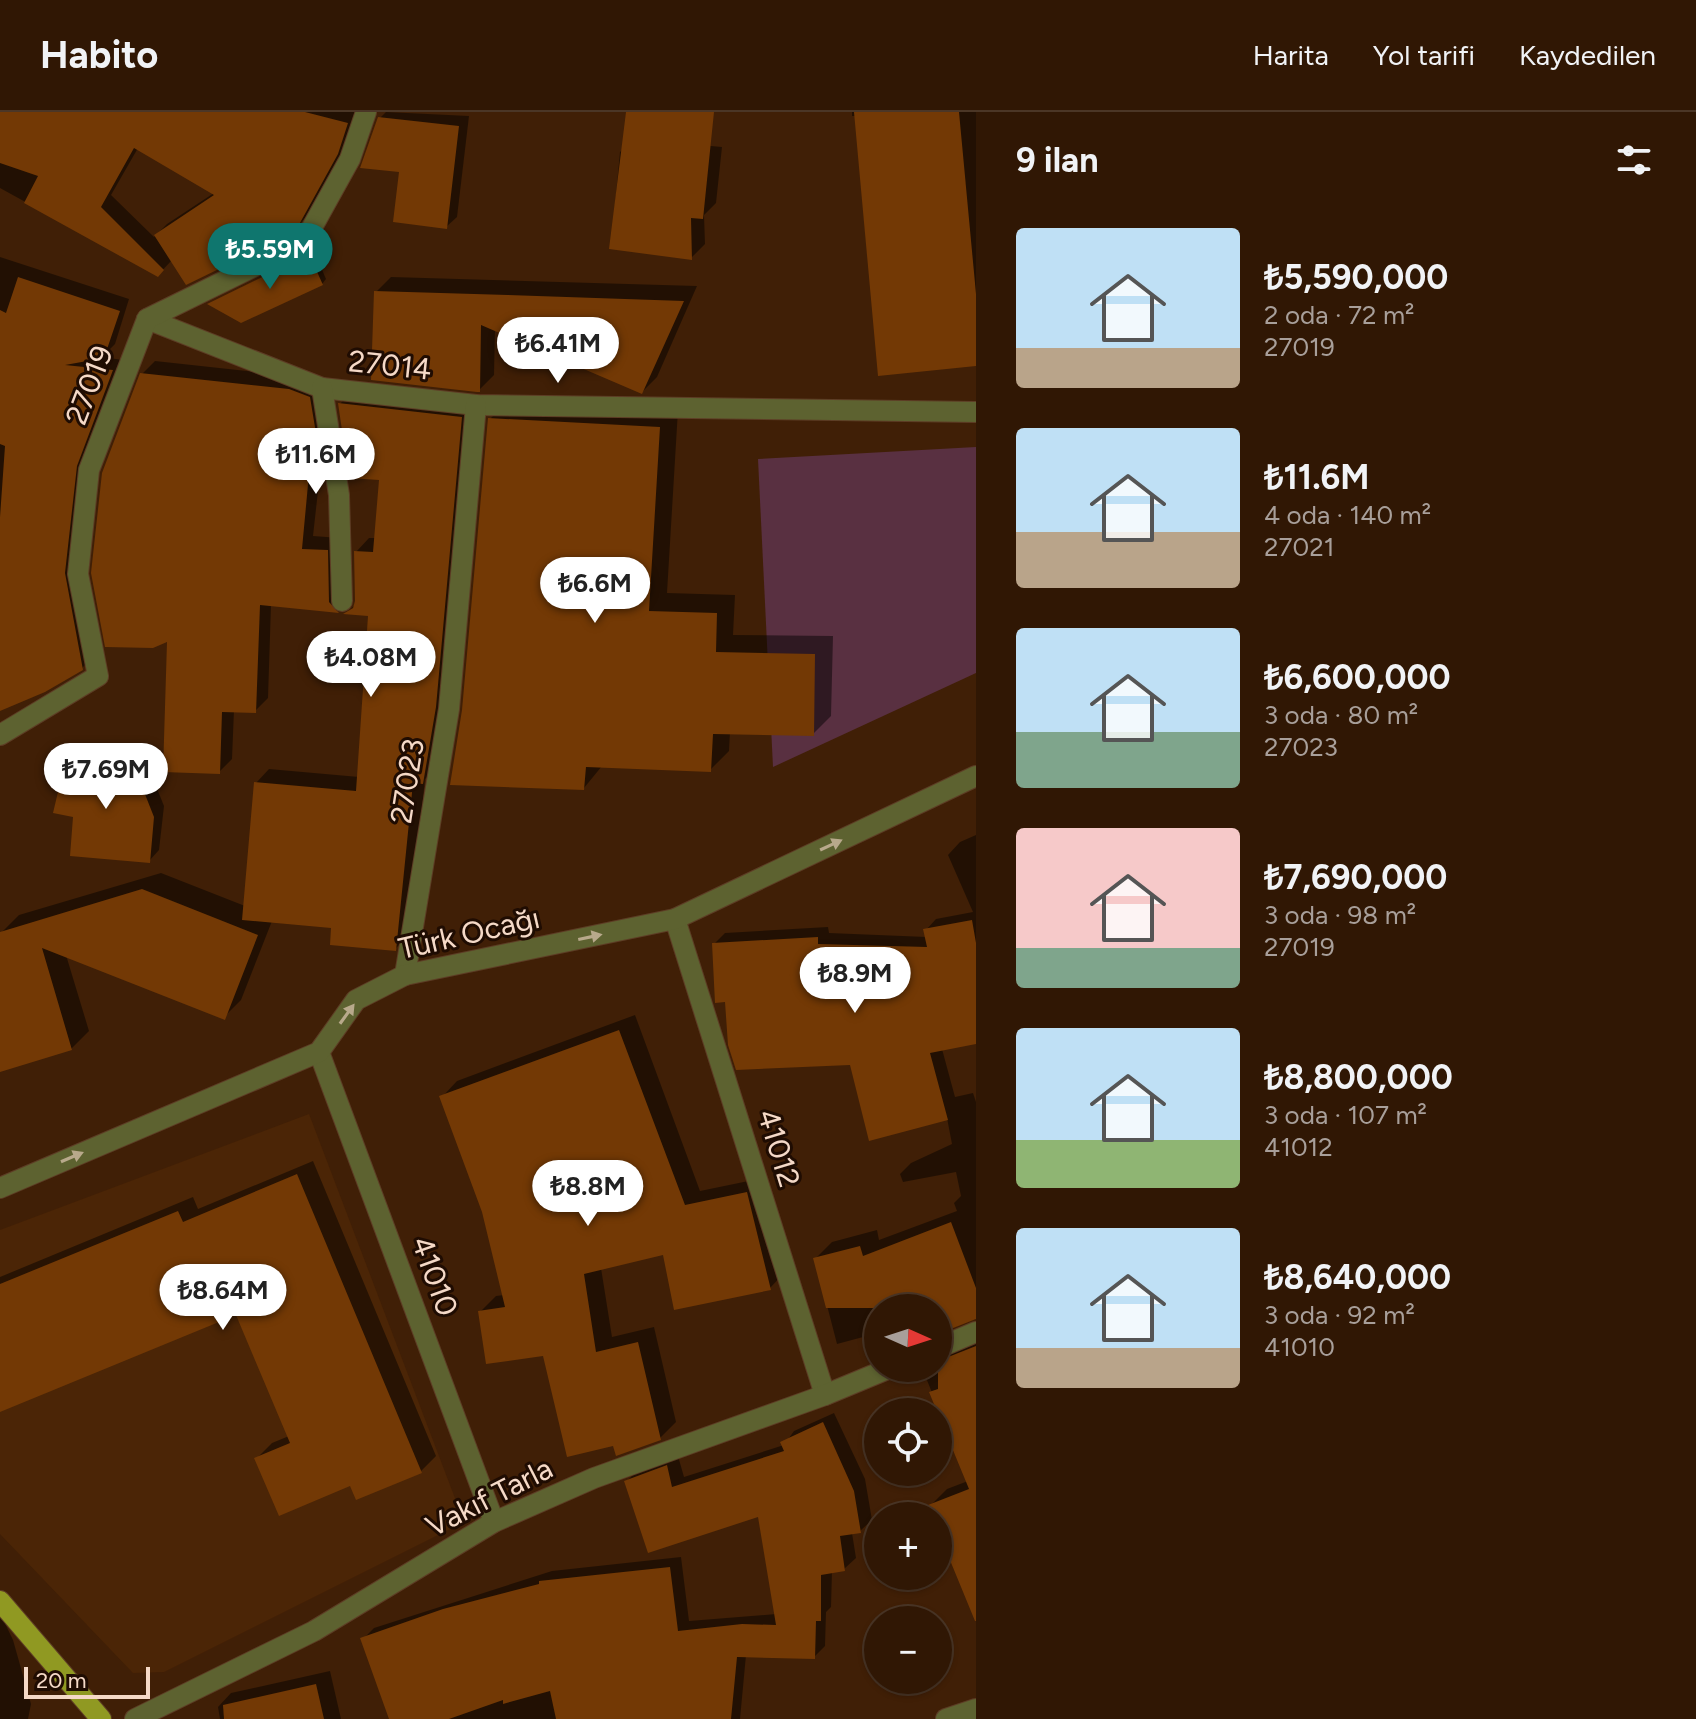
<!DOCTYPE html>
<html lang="tr">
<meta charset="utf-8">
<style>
:root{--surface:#301704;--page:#38200e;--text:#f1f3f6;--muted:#a89f9a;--line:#4b3626;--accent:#0f766e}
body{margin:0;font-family:Figtree,sans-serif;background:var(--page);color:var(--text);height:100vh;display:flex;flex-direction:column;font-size:30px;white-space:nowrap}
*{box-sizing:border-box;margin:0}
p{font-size:26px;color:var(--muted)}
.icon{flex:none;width:44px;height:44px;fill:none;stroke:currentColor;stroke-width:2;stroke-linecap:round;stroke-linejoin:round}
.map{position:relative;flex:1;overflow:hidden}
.drawer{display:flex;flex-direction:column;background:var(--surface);width:720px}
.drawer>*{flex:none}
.needle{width:52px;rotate:93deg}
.buttons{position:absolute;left:864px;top:1182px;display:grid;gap:16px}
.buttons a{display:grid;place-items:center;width:88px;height:88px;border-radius:50%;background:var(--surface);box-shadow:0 2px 6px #0004,0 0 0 2px var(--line);font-size:40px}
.scale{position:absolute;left:24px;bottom:20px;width:126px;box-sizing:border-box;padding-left:8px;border:4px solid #f5d9c7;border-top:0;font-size:22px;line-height:28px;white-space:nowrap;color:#f5d9c7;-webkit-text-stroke:6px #1f0c02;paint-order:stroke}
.price{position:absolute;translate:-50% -68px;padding:0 18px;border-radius:28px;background:#fff;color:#222;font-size:26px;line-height:52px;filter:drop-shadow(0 2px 4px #0008)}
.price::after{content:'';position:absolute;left:50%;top:48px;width:24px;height:18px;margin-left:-12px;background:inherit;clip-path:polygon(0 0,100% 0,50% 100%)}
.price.on{background:var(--accent);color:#fff}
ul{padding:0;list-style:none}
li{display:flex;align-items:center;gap:24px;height:200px;padding:0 40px}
li span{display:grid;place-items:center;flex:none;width:224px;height:160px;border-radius:8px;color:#555}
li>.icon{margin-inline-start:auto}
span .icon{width:96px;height:96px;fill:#fffc;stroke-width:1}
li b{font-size:34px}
h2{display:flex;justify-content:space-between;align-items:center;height:96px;padding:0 40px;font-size:34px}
header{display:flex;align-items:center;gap:48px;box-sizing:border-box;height:112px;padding:0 40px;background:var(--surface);border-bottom:2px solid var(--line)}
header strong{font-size:38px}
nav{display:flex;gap:44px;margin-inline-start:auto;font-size:28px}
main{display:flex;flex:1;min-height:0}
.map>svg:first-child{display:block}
.built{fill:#4b2506}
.green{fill:#593041}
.shadow{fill:#0007;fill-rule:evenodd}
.building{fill:#733905}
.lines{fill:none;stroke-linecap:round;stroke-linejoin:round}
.minor-casing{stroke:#5d3d25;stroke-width:22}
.major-casing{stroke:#5d3d25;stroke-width:22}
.minor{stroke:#5d6230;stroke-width:20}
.major{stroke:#909922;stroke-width:20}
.oneway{fill:#b8a98b}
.labels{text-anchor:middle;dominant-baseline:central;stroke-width:6;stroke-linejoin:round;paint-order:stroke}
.street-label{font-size:30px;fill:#f5d9c7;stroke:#1f0c02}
</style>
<header>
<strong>Habito</strong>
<nav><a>Harita</a><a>Yol tarifi</a><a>Kaydedilen</a></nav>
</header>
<main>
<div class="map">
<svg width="976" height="1607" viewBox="0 0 976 1607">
<rect width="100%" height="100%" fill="#401f06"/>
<polygon class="built" points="309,1002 464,1410 164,1560 133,1561 0,1422 0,1118"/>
<polygon class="green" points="976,335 976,561 773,655 758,347"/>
<g class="shadow">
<path d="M0 0H358L349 28 305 106 293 118 172 148 158 163 0 76ZM138 36 214 81 167 112 154 125 111 83Z"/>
<polygon points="386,0 469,4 457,105 446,115 401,58 380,6"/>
<polygon points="852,0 976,0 976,252 856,4 852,4"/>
<polygon points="634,27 722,35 716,91 704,103 705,132 691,146 611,136 620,40"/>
<polygon points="314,139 326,167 322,172 210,192"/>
<polygon points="0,145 129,187 115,232 102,245 123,248 76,448 94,544 82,556 0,597"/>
<polygon points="391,165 697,174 657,265 642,280 495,217 494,263 479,278 376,180"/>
<polygon points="155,249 303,265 323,273 335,349 320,361 313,424 340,426 351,487 339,499 271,493 268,586 255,599 234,598 232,647 219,660 170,527 142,262"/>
<polygon points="353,278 475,291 436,656 425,667 409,823 395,837 333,814 272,809 241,888 224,905 66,843 89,919 71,937 0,958 1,821 19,803 161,761 245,794 256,671 269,657 359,665 370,502 348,500 356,492 356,440 369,426 376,426 381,367 340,292"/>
<polygon points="508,289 678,298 667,481 735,483 733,523 833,524 831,604 813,622 730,620 729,639 710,658 602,654 584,676 464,599 490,307"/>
<polygon points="79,632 145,647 164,694 159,738 149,749 75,704 69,643"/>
<polygon points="976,723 976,930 942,937 955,985 973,981 976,990 976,1207 941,1218 942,1225 976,1226 976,1459 938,1413 938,1404 934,1404 930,1394 947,1377 968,1369 922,1256 938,1256 938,1196 878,1196 878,1221 837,1232 815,1147 832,1130 877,1118 879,1128 957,1099 954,1091 961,1084 956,1060 903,1070 900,1062 911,1051 952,1032 947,1006 851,951 727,888 714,832 725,821 828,815 829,821 927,825 926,818 936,807 973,800 948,743 960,730"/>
<polygon points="635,903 700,1079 763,1066 785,1160 770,1176 664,1141 601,1156 612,1225 654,1215 676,1310 660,1326 615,1332 545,1241 480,1200 496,1184 504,1183 484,1100 442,985 457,969"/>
<polygon points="313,1049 436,1344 421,1359 351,1371 257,1346 272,1331 289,1324 237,1200 0,1298 0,1165 193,1085 198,1097"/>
<polygon points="834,1301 865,1367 872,1408 860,1419 852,1421 856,1446 844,1457 832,1459 831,1495 826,1500 825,1534 814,1545 746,1543 740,1607 391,1607 363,1527 374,1516 552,1459 681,1445 689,1509 776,1502 759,1402 627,1369 638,1358 678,1344 684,1365 784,1333 794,1319"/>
<polygon points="0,1501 13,1528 31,1592 28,1607 0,1607"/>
<polygon points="330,1559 341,1607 220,1607 218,1595 231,1581"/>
</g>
<g class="building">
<polygon points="0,0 305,0 348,11 338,42 295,120 186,173 154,123 214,83 134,36 101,95 164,158 158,165 24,91 38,64 0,51"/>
<polygon points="626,0 714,0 703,107 691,106 692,148 609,137"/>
<polygon points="854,0 959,0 976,182 976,254 878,264"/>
<polygon points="378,5 459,14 447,117 393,110 399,60 360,56"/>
<polygon points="309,142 323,173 241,211 207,192"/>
<polygon points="18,165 120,199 104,246 65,253 113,258 77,354 65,461 83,558 45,580 0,599 0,405 5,334 0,332 0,198 6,201"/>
<polygon points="374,179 508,183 684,189 642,282 481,213 480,280 477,280 371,268"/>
<polygon points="140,261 289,277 310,285 323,364 309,362 302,437 328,438 329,490 339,501 260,493 256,601 222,600 220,662 163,660 167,530 153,536 105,535 91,461 102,361"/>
<polygon points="338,291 462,305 436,595 423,672 413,671 396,839 330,833 331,816 242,808 254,670 356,679 368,504 343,502 353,496 355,489 354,439 373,440 379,368 349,366"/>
<polygon points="488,306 660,315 649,499 717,501 716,540 815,542 814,624 713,622 711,660 586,655 584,678 450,673 462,598"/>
<polygon points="67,642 135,657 154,705 150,751 70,744 73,705 53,701"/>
<polygon points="142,777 258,823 225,908 42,836 72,938 0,960 0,820"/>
<polygon points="972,808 976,831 976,932 930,941 948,1008 869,1029 850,953 736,958 728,933 725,890 715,891 712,831 818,825 818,832 927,835 923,817"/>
<polygon points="619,918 685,1093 747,1080 771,1178 674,1198 663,1143 584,1162 596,1240 638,1230 661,1328 616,1344 613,1334 567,1345 543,1244 486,1252 478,1199 505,1195 482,1100 439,984"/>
<polygon points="297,1062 422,1361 356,1388 350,1374 279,1404 254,1346 290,1331 236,1203 0,1300 0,1172 178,1099 183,1110"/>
<polygon points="951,1110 976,1176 976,1207 938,1222 938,1196 826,1196 813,1146 860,1134 863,1144"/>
<polygon points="976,1234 976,1509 975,1509 938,1419 938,1404 932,1404 928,1393 969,1377 929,1280 938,1277 938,1249"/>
<polygon points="823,1310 854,1379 861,1421 840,1424 845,1459 821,1463 821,1509 816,1509 815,1547 737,1545 731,1607 556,1607 550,1579 503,1592 503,1588 449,1607 389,1607 360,1526 443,1497 539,1472 539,1469 670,1455 678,1519 742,1512 776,1513 758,1405 648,1441 624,1369 667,1353 672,1375 784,1339 780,1330"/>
<polygon points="316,1572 324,1607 224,1607 223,1593"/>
</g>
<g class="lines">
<g class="minor-casing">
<g id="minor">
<polyline points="147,207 322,276 476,293 976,300"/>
<polyline points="322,276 339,383 342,489"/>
<polyline points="0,623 98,564 78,462 89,358 147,207 304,130 350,47 366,0"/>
<polyline points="675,807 825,1283"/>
<polyline points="405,863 449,597 476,293"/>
<polyline points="319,940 494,1410"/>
<polyline points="0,1076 319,940 356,888 405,863 675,807 976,664"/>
<polyline points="938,1236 976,1220"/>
<polyline points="135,1607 314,1519 494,1410 594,1366 825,1283 890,1256"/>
<polyline points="946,1607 976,1597"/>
</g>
</g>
<g class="major-casing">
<polyline id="major" points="0,1489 101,1607"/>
</g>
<use href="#minor" class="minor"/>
<use href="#major" class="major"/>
</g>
<defs><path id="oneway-solid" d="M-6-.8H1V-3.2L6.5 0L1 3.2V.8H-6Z" transform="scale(2)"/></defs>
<g class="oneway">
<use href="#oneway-solid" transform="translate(831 733) rotate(-25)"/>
<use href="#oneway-solid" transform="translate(590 825) rotate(-12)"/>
<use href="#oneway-solid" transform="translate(347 902) rotate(-54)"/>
<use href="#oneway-solid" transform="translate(72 1045) rotate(-23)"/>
</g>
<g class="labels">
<g class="street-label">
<text transform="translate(390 253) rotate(6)">27014</text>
<text transform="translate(89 273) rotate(-69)">27019</text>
<text transform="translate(407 669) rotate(-81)">27023</text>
<text transform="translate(469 821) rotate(-13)">Türk Ocağı</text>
<text transform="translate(779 1036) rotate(73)">41012</text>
<text transform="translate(435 1164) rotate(70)">41010</text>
<text transform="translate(489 1385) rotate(-27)">Vakıf Tarla</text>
</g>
</g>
</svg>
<div class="buttons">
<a><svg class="needle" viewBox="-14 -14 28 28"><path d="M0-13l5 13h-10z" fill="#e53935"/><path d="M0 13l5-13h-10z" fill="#a89f9a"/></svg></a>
<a><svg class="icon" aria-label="locate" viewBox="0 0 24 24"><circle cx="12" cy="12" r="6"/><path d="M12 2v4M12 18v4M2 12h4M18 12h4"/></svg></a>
<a>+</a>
<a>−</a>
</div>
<div class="scale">20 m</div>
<b class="price on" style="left:270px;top:179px">₺5.59M</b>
<b class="price" style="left:558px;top:273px">₺6.41M</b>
<b class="price" style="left:316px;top:384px">₺11.6M</b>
<b class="price" style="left:595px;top:513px">₺6.6M</b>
<b class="price" style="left:371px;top:587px">₺4.08M</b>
<b class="price" style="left:106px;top:699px">₺7.69M</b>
<b class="price" style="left:855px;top:903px">₺8.9M</b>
<b class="price" style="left:588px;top:1116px">₺8.8M</b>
<b class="price" style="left:223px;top:1220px">₺8.64M</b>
</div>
<section class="drawer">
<h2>9 ilan<svg class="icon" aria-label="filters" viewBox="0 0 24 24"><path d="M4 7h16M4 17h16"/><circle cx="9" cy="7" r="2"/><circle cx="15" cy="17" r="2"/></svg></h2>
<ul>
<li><span style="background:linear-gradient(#bfe0f5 75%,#b9a48a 0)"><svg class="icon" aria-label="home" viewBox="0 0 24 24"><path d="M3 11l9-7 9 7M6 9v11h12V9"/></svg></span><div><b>₺5,590,000</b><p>2 oda · 72 m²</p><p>27019</p></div></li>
<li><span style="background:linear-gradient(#bfe0f5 65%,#b9a48a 0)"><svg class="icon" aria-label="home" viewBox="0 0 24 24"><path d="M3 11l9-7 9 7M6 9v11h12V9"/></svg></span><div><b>₺11.6M</b><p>4 oda · 140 m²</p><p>27021</p></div></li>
<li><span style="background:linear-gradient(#bfe0f5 65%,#7fa58c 0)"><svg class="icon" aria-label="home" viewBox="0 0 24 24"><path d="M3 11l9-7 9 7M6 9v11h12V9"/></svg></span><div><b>₺6,600,000</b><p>3 oda · 80 m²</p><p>27023</p></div></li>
<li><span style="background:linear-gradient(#f6c9c9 75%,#7fa58c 0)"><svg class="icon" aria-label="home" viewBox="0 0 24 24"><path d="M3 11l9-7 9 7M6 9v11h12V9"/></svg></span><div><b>₺7,690,000</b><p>3 oda · 98 m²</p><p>27019</p></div></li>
<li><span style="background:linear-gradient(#bfe0f5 70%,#8fb573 0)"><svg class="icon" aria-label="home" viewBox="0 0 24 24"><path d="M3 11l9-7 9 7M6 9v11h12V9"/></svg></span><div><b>₺8,800,000</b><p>3 oda · 107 m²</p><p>41012</p></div></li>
<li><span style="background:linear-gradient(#bfe0f5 75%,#b9a48a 0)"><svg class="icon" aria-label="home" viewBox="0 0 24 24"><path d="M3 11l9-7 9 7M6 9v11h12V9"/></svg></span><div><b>₺8,640,000</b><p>3 oda · 92 m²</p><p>41010</p></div></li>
</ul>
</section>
</main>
